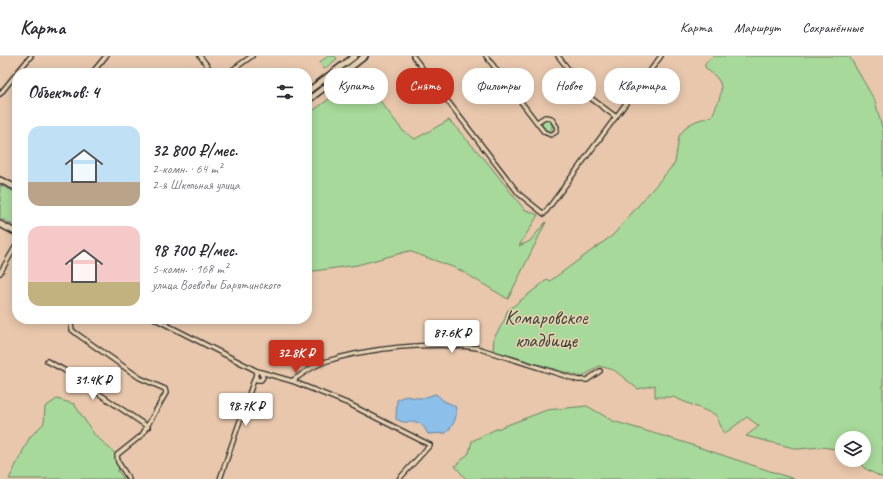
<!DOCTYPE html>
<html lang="ru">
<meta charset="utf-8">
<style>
:root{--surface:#fff;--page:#f2f2f3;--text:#2b2b33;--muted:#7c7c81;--line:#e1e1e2;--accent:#c8321e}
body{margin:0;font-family:Caveat,sans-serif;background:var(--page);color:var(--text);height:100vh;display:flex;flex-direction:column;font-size:15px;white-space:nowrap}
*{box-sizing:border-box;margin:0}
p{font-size:13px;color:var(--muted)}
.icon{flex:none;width:22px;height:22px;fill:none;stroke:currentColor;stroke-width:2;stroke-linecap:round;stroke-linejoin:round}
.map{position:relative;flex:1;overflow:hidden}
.side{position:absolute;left:12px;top:12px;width:300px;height:256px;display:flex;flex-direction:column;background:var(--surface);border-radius:16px;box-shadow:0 2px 10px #0003}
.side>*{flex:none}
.guide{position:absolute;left:324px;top:12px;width:380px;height:36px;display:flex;gap:8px}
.fabs{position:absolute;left:835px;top:375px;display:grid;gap:8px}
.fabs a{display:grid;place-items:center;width:36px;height:36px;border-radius:50%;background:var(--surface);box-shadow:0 2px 10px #0003;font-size:20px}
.price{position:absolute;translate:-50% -34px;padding:0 9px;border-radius:4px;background:#fff;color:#222;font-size:13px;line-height:26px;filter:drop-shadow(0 1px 2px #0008)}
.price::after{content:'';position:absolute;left:50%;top:24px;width:12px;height:9px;margin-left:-6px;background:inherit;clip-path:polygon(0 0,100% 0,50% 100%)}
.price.current{background:var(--accent);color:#fff}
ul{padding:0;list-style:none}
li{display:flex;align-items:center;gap:12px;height:100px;padding:0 16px}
li span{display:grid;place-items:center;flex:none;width:112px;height:80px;border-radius:12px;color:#555}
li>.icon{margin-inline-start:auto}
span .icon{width:48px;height:48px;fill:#fffc;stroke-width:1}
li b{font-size:17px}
h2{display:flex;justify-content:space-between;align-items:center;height:48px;padding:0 16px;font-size:17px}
.pill{padding:0 14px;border-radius:16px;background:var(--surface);box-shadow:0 2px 10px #0003;font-size:14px;line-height:36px}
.pill.current{background:var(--accent);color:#fff}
header{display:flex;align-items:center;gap:24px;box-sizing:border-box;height:56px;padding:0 20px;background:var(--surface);border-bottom:1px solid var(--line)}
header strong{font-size:19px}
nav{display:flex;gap:22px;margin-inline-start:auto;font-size:14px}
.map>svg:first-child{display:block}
.green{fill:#a7d99a;stroke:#698262}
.water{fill:#8cbfe9;stroke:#65849d}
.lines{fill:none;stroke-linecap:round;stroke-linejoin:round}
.street-casing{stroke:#2b2b2b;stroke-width:6}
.secondary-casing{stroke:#2b2b2b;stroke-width:8}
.street{stroke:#e8d1b1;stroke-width:3.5}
.secondary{stroke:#e8d1b1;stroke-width:5}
.labels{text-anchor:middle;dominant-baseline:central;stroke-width:3;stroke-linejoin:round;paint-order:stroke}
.park-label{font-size:20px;fill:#3e453c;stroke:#e8d1b1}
</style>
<header>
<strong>Карта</strong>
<nav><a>Карта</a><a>Маршрут</a><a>Сохранённые</a></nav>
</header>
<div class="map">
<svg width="883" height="423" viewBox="0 0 883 423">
<rect width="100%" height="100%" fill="#e8c7ac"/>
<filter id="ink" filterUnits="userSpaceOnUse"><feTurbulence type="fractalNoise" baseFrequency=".025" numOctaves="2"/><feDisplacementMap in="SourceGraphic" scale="8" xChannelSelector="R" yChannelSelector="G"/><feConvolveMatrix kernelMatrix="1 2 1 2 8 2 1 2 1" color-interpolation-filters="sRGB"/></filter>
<g filter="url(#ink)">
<g class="green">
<polygon points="328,0 335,0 337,3 324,13 320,6"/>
<polygon points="359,0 363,0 307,43 307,40"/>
<path d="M713 0H849L875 45 883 75V422L864 412 861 404H864V382H842V394L822 391 798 393 746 380 759 370 747 361 724 378 716 359 673 341H655V329L638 333 614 314 599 310 582 321 493 295 494 282 505 263 507 255 548 223 550 225 613 179 675 107 679 80 687 70 696 65 712 60C716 50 725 36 719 25 716 19 709 16 705 11V7Z"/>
<polygon points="361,20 403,75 415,83 449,64 487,106 524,153 538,159 519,190 530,185 546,166 508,243 458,213 409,195 357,209 307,216 309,105 307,102 307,59"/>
<polygon points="544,63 549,64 552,68 552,75 547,75 542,69"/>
<polygon points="0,129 17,137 17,171 0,162"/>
<polygon points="57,343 74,348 94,378 121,403 118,415 124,423 9,423 30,381 44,367 45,351"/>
<polygon points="587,350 613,365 686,387 794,423 466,423 455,410 469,397 472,385 494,374 547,354"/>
</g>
<path class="water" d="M436 338 444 345 455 350C459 360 453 370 446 377L428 378C417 357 411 372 396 363L397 344C408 337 409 342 420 342 426 342 430 339 436 338Z"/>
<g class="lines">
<g class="street-casing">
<g id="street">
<polyline points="200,0 213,17"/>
<polyline points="413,0 519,138 544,158 661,0"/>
<polyline points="486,0 544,76 551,79 556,76 557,71 551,62 545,61 537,66"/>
<polyline points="558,0 592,43 616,61"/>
<polyline points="17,17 31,0"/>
<polyline points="92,17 106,0"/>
<polyline points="228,17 252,0"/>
<polyline points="0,38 17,17"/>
<polyline points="0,217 17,188"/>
<polyline points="70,263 72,274 77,278 140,322 165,333 166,337 142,379 117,399 118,406 129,423"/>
<polyline points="155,263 257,315 292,325 349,348 430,389 399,423"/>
<polyline points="47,305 64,314 148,371"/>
<polyline points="256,321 257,324 261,324 263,321 261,317"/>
<path d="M292 325C302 318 313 310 324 306 366 292 434 285 477 292L578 324H587L600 315"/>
<polyline points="220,423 257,315"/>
</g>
</g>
<g class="secondary-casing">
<g id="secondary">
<polyline points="307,36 355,0"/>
<polyline points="307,45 365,0"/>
<polyline points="0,124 17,132"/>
<polyline points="0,168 17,177"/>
</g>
</g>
<use href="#street" class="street"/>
<use href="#secondary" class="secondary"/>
</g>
</g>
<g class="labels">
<g class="park-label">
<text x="546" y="261">Комаровское<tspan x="546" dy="23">кладбище</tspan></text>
</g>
</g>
</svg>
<div class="fabs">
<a><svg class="icon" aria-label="layers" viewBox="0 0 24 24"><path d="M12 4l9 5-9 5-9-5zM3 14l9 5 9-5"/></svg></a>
</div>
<b class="price" style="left:452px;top:298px">87.6K ₽</b>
<b class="price current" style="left:296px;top:318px">32.8K ₽</b>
<b class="price" style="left:93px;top:345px">31.4K ₽</b>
<b class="price" style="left:246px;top:371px">98.7K ₽</b>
<div class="guide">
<a class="pill">Купить</a>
<a class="pill current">Снять</a>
<a class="pill">Фильтры</a>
<a class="pill">Новое</a>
<a class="pill">Квартира</a>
</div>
<section class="side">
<h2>Объектов: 4<svg class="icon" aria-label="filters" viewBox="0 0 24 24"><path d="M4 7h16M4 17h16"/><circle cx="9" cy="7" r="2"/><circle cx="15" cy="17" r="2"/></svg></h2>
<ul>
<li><span style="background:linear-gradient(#bfe0f5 70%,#b9a48a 0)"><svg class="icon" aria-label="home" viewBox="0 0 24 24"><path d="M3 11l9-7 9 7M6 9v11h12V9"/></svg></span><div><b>32 800 ₽/мес.</b><p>2-комн. · 64 m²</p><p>2-я Школьная улица</p></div></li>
<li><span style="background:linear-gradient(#f6c9c9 70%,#c2b280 0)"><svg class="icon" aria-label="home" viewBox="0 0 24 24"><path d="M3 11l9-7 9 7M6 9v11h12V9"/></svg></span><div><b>98 700 ₽/мес.</b><p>5-комн. · 168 m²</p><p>улица Воеводы Барятинского</p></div></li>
</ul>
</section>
</div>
